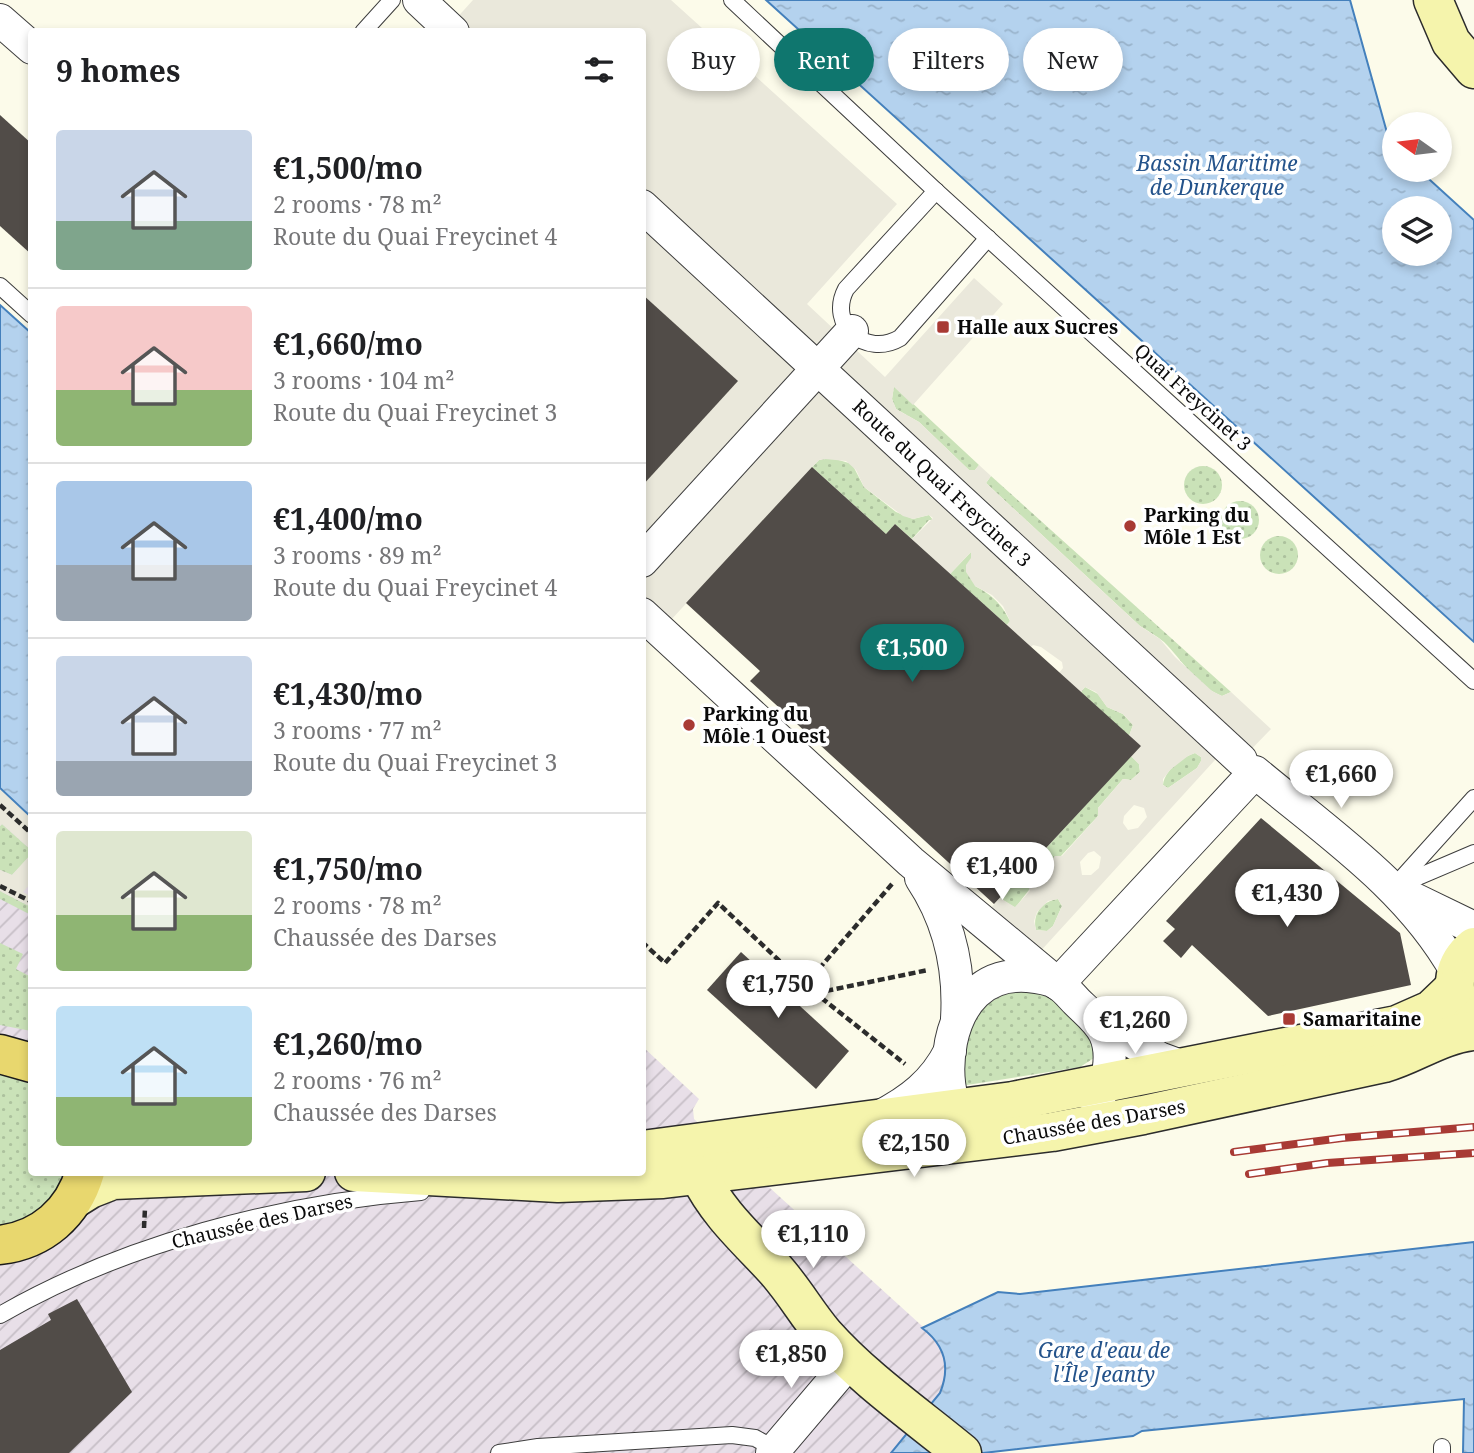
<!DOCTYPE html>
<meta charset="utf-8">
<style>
:root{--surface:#fff;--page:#f2f2f2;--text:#202124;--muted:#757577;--line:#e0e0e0;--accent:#0f766e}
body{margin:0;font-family:"Noto Serif",serif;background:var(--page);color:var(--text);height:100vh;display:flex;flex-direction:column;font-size:26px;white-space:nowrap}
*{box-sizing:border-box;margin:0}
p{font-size:23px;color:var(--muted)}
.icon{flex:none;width:38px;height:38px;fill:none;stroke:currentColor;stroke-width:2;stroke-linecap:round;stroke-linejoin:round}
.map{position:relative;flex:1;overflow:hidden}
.sheet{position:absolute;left:28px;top:28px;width:618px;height:1148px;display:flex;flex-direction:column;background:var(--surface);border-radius:7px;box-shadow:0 4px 10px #0003}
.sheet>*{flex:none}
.hud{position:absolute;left:667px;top:28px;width:665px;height:63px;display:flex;gap:14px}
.needle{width:46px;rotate:284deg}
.tools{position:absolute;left:1382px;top:112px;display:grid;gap:14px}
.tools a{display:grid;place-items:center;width:70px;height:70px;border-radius:50%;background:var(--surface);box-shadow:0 4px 10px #0003;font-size:35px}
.price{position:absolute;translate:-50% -60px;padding:0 16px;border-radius:24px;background:#fff;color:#222;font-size:23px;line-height:46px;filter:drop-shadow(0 2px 4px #0008)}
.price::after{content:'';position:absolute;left:50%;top:42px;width:21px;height:16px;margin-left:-10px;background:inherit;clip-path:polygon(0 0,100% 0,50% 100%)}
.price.on{background:var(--accent);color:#fff}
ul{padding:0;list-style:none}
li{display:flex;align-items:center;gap:21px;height:175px;padding:0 28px}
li+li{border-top:2px solid var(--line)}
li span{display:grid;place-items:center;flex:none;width:196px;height:140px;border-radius:7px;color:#555}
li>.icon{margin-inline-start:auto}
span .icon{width:84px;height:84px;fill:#fffc;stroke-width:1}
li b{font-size:30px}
h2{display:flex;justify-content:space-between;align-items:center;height:84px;padding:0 28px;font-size:30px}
.chip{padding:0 24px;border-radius:32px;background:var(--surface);box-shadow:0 4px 10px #0003;font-size:24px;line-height:63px}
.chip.on{background:var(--accent);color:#fff}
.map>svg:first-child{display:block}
.industrial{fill:url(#industrial-furrows)}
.grass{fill:url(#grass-dots)}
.plaza{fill:#eae8db;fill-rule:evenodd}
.water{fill:url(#water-ripples);stroke:#4480bc;stroke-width:2;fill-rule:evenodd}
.building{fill:#514c48}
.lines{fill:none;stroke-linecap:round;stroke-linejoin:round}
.lane-casing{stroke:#3d3d3d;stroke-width:18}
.street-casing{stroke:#3d3d3d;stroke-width:34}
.secondary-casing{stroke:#2c2c2c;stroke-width:41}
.primary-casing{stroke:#1b1b1b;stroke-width:41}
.path{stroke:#2c2c2c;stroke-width:4.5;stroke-dasharray:7 3.5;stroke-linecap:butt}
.lane{stroke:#fff;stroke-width:16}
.street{stroke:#fff;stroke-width:32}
.secondary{stroke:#f5f4ac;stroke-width:38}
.primary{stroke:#e8d76e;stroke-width:38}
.rail-casing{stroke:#a83a34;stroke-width:8}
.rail{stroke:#fff;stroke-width:5;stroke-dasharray:16;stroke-linecap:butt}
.poi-dot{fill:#a83a34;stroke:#fff;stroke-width:2.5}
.labels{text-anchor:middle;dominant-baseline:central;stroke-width:7;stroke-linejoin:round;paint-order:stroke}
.poi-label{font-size:19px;font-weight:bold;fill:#0a0a0a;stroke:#fff;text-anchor:start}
.street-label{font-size:19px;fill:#0a0a0a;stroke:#fff}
.water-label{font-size:21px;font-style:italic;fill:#24538b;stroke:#fff}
</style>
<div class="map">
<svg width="1474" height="1453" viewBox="0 0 1474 1453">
<defs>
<pattern id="industrial-furrows" width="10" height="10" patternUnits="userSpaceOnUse" patternTransform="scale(1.75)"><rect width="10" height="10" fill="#e8dfe8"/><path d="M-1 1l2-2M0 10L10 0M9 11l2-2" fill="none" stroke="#c6bec6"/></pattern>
<pattern id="grass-dots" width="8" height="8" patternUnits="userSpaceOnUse" patternTransform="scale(1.75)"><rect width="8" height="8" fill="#cae2b8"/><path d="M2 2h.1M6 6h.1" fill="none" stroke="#acc19d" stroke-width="1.8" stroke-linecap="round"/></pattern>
<pattern id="water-ripples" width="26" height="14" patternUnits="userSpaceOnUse" patternTransform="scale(1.75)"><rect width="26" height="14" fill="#b4d2ee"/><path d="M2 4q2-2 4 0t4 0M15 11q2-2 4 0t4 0" fill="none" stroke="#99b3cb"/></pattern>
</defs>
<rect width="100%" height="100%" fill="#fcfbea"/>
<polygon class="industrial" points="0,788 31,817 32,1172 642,1172 642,1046 699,1099 693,1109 694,1119 932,1335 944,1354 946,1373 940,1393 929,1406 995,1453 0,1453"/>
<g class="grass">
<polygon points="894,386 979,465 975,470 969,470 919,422 896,409 892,399"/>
<polygon points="832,458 852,464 864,487 896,512 913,519 929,515 933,520 929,520 912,539 895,524 886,534 812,467 819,460"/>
<circle cx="1203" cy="485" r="19"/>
<path d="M991 476 1231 692 1222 696C1198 687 1181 659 1164 642 1157 636 1148 631 1140 626L986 483Z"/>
<circle cx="1240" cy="520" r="19"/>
<circle cx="1279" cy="555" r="19"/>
<path d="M971 552 975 586C992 595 1001 603 1010 621L1007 625 950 574Z"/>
<polygon points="1085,687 1098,694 1107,707 1123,714 1133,725 1129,736 1081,692"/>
<path d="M1195 753 1201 757V761L1197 768 1168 788 1163 785C1164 771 1182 757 1195 753Z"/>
<polygon points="1131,756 1139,764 1140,772 1131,780 1123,779 1098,808 1098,816 1061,856 1055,856 1015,908 1000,898"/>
<polygon points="2,824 31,850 32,854 12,875 0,870 0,826"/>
<polygon points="0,891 31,907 31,915 0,899"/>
<path d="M1058 899 1062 906 1053 926 1047 931 1036 930C1032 914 1042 901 1058 899Z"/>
<polygon points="0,943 23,954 16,969 31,977 31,1031 0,1025"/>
<path d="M1018 991C1058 993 1067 1012 1095 1038L1094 1058 1080 1067 967 1085 961 1081 958 1074C969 1033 971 1001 1018 991Z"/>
<polygon points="0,1074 31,1084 32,1172 66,1173 63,1182 40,1213 0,1229"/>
</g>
<g class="plaza">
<path d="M473 0H671L897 204 807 304 885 377 974 278 1003 304 913 405 894 387 892 399 896 409 919 422 969 470H975L979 465 991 476 986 483 1140 626 1160 639 1175 657 1212 691 1222 696 1231 692 1271 729 1240 761 1225 749 1037 955 989 910 1000 898 1015 907 1030 891 1028 886 1055 856H1062L1098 816V808L1123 779 1131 780 1140 772 1139 764 1131 756 1129 736 1133 725 1123 714 1107 707 1096 692 1085 687 1081 692 1059 673 1063 668 1062 662 1041 647 1033 645 1031 647 1007 625 1010 621 1003 606 992 595 975 586 966 572V565L971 558V552L950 574 912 539 933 518 929 515 913 519 903 516 864 487 856 470 846 461 825 459 819 460 812 467 670 621 642 596V486L737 381 642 294V32H444ZM1195 753 1201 757V761L1197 768 1168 788 1163 785V779L1170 770 1188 756ZM1134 805 1144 808 1147 817 1138 828 1128 830 1123 823 1124 816ZM1094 851 1101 857 1099 868 1091 875H1082L1080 862 1088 853ZM1058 899 1062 906 1053 926 1047 931 1036 930 1034 921 1037 912 1048 901Z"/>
<polygon points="0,788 31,817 31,850 2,824 0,826"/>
<polygon points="31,854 31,883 23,892 31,897 31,907 0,891 0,870 12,875"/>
</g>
<g class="water">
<path d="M766 0H1350L1386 129 1390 143 1395 147V170H1419L1474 220V642ZM1440 208V254H1395V208Z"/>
<polygon points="0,305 31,333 31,817 0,788"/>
<path d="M1474 1242V1453H1463L1464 1399 1142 1431 1133 1436 983 1453H891L940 1393C951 1366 945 1345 922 1328L998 1292 1020 1294Z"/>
</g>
<g class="building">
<polygon points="0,115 32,144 32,255 0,226"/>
<polygon points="642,294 738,381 642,486"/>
<polygon points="812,467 886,534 895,524 1141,746 994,904 750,681 760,671 686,603"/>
<polygon points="1261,818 1400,933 1411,985 1268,1016 1192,945 1181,958 1163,941 1175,929 1166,921"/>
<polygon points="741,952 849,1051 816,1089 707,990"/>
<polygon points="77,1299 132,1392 69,1453 0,1453 0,1350 51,1320 48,1314"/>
</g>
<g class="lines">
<g class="lane-casing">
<g id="lane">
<polyline points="732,0 936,191 1474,681"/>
<polyline points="363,32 392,0"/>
<path d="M936 191 846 289C827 325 866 358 900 338L988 238"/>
<polyline points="0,286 32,315"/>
<polyline points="1399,885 1474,853"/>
<polyline points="1394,887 1474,798"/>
<path d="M0 1315C123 1244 280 1203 421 1192"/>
<polyline points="499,1453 538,1447 732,1435 755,1438 775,1449"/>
<polyline points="1442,1453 1442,1447"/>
</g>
</g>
<g class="street-casing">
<g id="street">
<polyline points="419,0 453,32"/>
<polyline points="0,20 32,48"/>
<polyline points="642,206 1241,760"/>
<polyline points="642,561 852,331"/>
<polyline points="642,614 911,862 1058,984"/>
<path d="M921 878C949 920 960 969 957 1019"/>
<polyline points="1410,897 1474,928"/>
<path d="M1058 984 1255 772C1328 833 1409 887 1456 971"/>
<polyline points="1094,1018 1159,1058 1186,1068"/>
<path d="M879 1117C910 1101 934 1083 950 1051"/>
<path d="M966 1130C949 1104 945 1073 951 1042 959 1003 983 973 1027 976 1037 977 1049 978 1058 984 1065 988 1071 996 1077 1002 1087 1012 1099 1021 1105 1034 1114 1054 1109 1084 1096 1101"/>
<polyline points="772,1453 851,1360"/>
</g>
</g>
<g class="secondary-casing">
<g id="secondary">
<polyline points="1433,0 1451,42 1474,69"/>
<path d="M1462 1011C1450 988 1453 964 1474 947"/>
<polyline points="642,1150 1013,1101 1397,1025 1431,1010 1454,988"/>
<path d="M354 1172 558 1183 663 1179 1052 1132 1143 1115 1384 1063C1415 1054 1441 1034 1474 1031"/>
<path d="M699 1175C717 1212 745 1237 772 1266 792 1287 806 1313 824 1334 864 1379 916 1415 962 1453"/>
<polyline points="74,1199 90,1189 113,1180 306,1172"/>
</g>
</g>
<g class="primary-casing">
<g id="primary">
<polyline points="0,1054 32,1063"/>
<path d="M0 1245C42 1240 73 1213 85 1172"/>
</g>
</g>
<g class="path">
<polyline points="0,805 32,834"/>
<polyline points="0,886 32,902"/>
<polyline points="642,942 665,963 718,903 805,985 892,884"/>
<polyline points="805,985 905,1064"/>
<polyline points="816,993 928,970"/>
<polyline points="144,1228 145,1208"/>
</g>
<use href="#lane" class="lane"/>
<use href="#street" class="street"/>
<use href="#secondary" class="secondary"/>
<use href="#primary" class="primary"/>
<g class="rail-casing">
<g id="rail">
<polyline points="1234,1152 1342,1138 1474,1127"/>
<polyline points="1249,1174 1327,1163 1474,1153"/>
</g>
</g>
<use href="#rail" class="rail"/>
</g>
<g class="poi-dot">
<rect x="936" y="320" width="14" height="14" rx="3.5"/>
<circle cx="1130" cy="526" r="7"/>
<circle cx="689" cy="725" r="7"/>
<rect x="1282" y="1012" width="14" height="14" rx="3.5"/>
</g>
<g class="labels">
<g class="poi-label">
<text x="957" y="327">Halle aux Sucres</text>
<text x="1144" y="515">Parking du<tspan x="1144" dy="22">Môle 1 Est</tspan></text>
<text x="703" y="714">Parking du<tspan x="703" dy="22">Môle 1 Ouest</tspan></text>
<text x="1303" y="1019">Samaritaine</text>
</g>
<g class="street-label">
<text transform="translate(1193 397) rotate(42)">Quai Freycinet 3</text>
<text transform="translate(942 483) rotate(43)">Route du Quai Freycinet 3</text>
<text transform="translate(1094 1122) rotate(-10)">Chaussée des Darses</text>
<text transform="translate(262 1221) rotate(-13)">Chaussée des Darses</text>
</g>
<g class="water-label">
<text x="1217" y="163">Bassin Maritime<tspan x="1217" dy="24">de Dunkerque</tspan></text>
<text x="1104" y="1350">Gare d'eau de<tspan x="1104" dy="24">l'Île Jeanty</tspan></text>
</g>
</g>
</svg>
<div class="tools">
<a><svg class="needle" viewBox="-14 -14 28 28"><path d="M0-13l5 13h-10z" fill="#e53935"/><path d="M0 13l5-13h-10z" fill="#757577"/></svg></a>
<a><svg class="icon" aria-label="layers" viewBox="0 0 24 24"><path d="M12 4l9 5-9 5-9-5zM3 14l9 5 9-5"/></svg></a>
</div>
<b class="price on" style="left:912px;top:684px">€1,500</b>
<b class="price" style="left:1341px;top:810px">€1,660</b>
<b class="price" style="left:1002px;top:902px">€1,400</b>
<b class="price" style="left:1287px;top:929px">€1,430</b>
<b class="price" style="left:778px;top:1020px">€1,750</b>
<b class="price" style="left:1135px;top:1056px">€1,260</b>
<b class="price" style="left:914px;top:1179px">€2,150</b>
<b class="price" style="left:813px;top:1270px">€1,110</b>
<b class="price" style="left:791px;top:1390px">€1,850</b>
<div class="hud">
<a class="chip">Buy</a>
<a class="chip on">Rent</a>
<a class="chip">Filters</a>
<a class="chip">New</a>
</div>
<section class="sheet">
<h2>9 homes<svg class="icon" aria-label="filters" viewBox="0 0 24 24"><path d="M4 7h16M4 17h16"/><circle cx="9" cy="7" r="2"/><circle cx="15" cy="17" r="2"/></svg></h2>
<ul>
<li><span style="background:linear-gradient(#c9d6e8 65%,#7fa58c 0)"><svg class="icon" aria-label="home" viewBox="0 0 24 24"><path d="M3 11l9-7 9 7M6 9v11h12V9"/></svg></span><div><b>€1,500/mo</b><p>2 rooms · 78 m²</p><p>Route du Quai Freycinet 4</p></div></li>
<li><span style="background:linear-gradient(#f6c9c9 60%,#8fb573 0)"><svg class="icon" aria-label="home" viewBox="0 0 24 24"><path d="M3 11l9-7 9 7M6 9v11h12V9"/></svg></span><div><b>€1,660/mo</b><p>3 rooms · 104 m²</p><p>Route du Quai Freycinet 3</p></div></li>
<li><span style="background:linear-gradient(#a9c7e8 60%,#9aa5b1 0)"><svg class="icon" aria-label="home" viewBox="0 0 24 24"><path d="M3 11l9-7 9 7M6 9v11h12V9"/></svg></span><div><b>€1,400/mo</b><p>3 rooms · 89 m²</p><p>Route du Quai Freycinet 4</p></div></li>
<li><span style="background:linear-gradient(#c9d6e8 75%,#9aa5b1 0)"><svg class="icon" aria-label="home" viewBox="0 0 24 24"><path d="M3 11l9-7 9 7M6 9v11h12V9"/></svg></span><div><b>€1,430/mo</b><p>3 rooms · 77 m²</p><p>Route du Quai Freycinet 3</p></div></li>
<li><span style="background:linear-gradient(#dfe7d0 60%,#8fb573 0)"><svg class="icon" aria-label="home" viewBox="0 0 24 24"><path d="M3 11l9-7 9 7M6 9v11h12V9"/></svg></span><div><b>€1,750/mo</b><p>2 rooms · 78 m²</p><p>Chaussée des Darses</p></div></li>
<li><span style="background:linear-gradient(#bfe0f5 65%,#8fb573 0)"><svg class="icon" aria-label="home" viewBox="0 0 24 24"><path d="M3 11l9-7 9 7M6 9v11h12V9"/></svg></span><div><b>€1,260/mo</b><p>2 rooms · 76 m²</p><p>Chaussée des Darses</p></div></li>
</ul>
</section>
</div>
